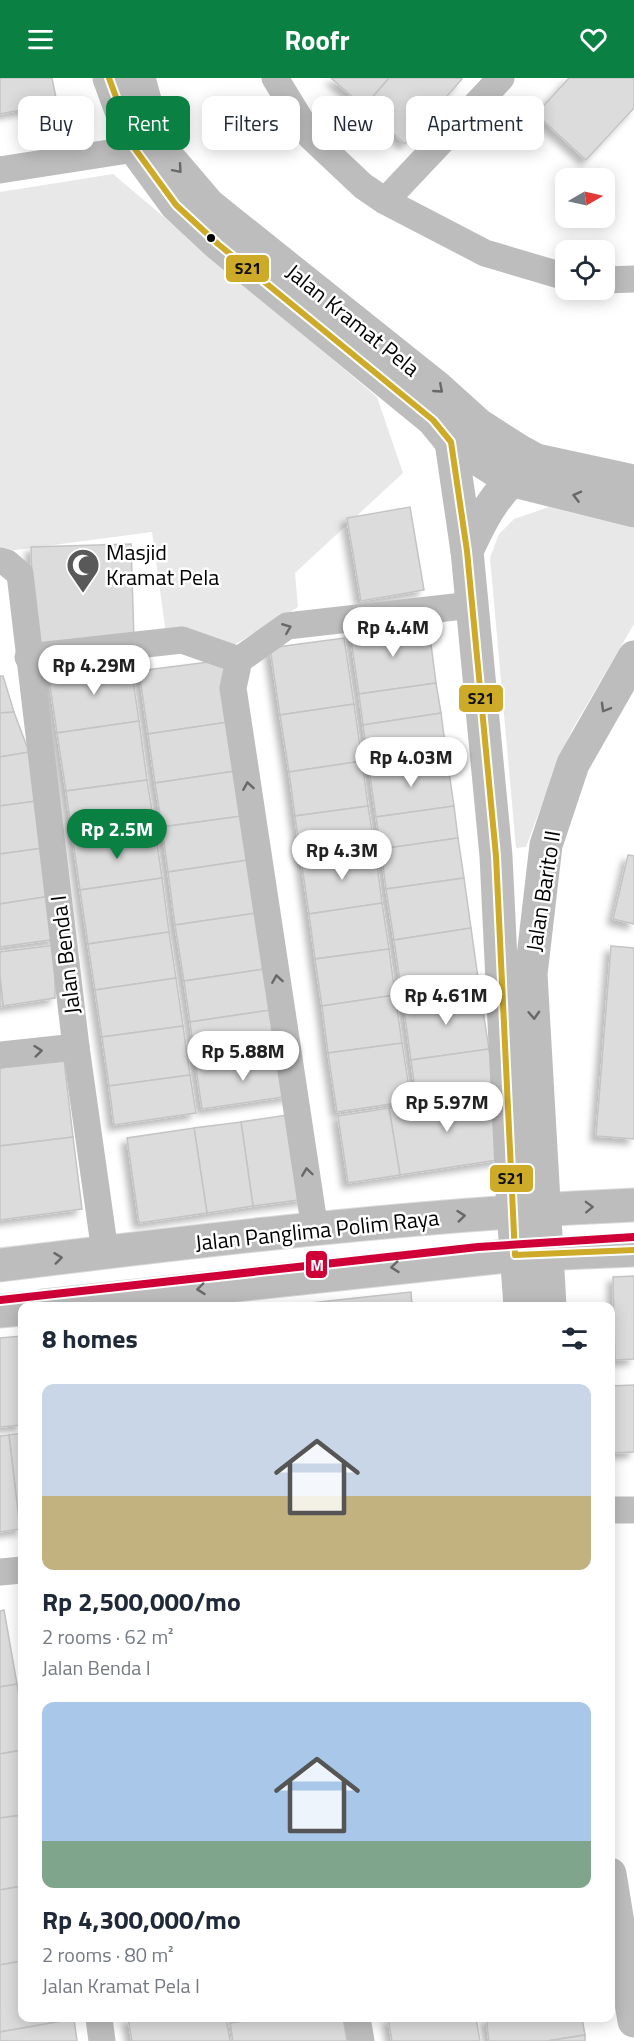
<!DOCTYPE html>
<meta charset="utf-8">
<style>
:root{--surface:#fff;--page:#f6f6f7;--text:#1f2937;--muted:#747a83;--accent:#0b8043}
body{margin:0;font-family:"Titillium Web",sans-serif;background:var(--page);color:var(--text);height:100vh;display:flex;flex-direction:column;font-size:22px;white-space:nowrap}
*{box-sizing:border-box;margin:0}
p{font-size:20px;color:var(--muted)}
.icon{flex:none;width:33px;height:33px;fill:none;stroke:currentColor;stroke-width:2;stroke-linecap:round;stroke-linejoin:round}
.map{position:relative;flex:1;overflow:hidden}
.panel{position:absolute;left:18px;top:1224px;width:597px;height:720px;display:flex;flex-direction:column;background:var(--surface);border-radius:12px;box-shadow:0 3px 15px #0003}
.panel>*{flex:none}
.top-card{position:absolute;left:18px;top:18px;width:598px;height:54px;display:flex;gap:12px}
.needle{width:39px;rotate:81deg}
.tools{position:absolute;left:555px;top:90px;display:grid;gap:12px}
.tools a{display:grid;place-items:center;width:60px;height:60px;border-radius:12px;background:var(--surface);box-shadow:0 3px 15px #0003;font-size:30px}
.price{position:absolute;translate:-50% -51px;padding:0 14px;border-radius:21px;background:#fff;color:#222;font-size:20px;line-height:39px;filter:drop-shadow(0 2px 3px #0008)}
.price::after{content:'';position:absolute;left:50%;top:36px;width:18px;height:14px;margin-left:-9px;background:inherit;clip-path:polygon(0 0,100% 0,50% 100%)}
.price.selected{background:var(--accent);color:#fff}
ul{padding:0;list-style:none}
li{display:grid;align-content:center;gap:12px;height:318px;padding:0 24px}
li span{display:grid;place-items:center;height:186px;border-radius:12px;color:#555}
li>.icon{margin-inline-start:auto}
span .icon{width:108px;height:108px;fill:#fffc;stroke-width:1}
li b{font-size:26px}
h2{display:flex;justify-content:space-between;align-items:center;height:72px;padding:0 24px;font-size:26px}
.pill{padding:0 21px;border-radius:12px;background:var(--surface);box-shadow:0 3px 15px #0003;font-size:21px;line-height:54px}
.pill.selected{background:var(--accent);color:#fff}
header{display:flex;justify-content:space-between;align-items:center;height:78px;padding:0 24px;background:var(--accent);color:#fff;font-size:27px;font-weight:700}
.map>svg:first-child{display:block}
.green{fill:#e8e8e8}
.building{fill:#dcdcdc;stroke:#c4c4c4;stroke-width:1.5;filter:url(#shadow)}
.lines{fill:none;stroke-linecap:round;stroke-linejoin:round}
.primary-casing{stroke:#dbdbdb;stroke-width:35}
.minor{stroke:#bdbdbd;stroke-width:27}
.tertiary{stroke:#bdbdbd;stroke-width:33}
.primary{stroke:#bdbdbd;stroke-width:33}
.bus-1-casing{stroke:#fff;stroke-width:10}
.bus-1{stroke:#cdab28;stroke-width:6}
.metro-1-casing{stroke:#fff;stroke-width:12}
.metro-1{stroke:#ce0037;stroke-width:8}
.oneway{stroke:#686868}
.bus-dot{fill:#000;stroke:#fff;stroke-width:2}
.labels{text-anchor:middle;dominant-baseline:central;stroke-width:5;stroke-linejoin:round;paint-order:stroke}
.street-label{font-size:22px;fill:#000;stroke:#fff}
.poi-label{font-size:22px;fill:#000;stroke:#fff;text-anchor:start}
.line-badge{stroke:#fff;stroke-width:2}
.badge-label{font-size:16px;text-anchor:middle;font-weight:bold;fill:#fff}
.pale-badge-label{font-size:16px;text-anchor:middle;font-weight:bold;fill:#111}
</style>
<header><svg class="icon" aria-label="menu" viewBox="0 0 24 24"><path d="M4 6h16M4 12h16M4 18h16"/></svg>Roofr<svg class="icon" aria-label="heart" viewBox="0 0 24 24"><path d="M12 20l-8-8c-3-5 5-10 8-4 3-6 11-1 8 4z"/></svg></header>
<div class="map">
<svg width="634" height="1963" viewBox="0 0 634 1963">
<defs>
<filter id="shadow"><feDropShadow dx="-5.5" dy="5.5" stdDeviation="3" flood-color="#0004"/></filter>
</defs>
<rect width="100%" height="100%" fill="#fff"/>
<g class="green">
<polygon points="113,96 377,319 403,395 295,495 298,529 234,567 166,556 152,454 0,474 0,114"/>
<polygon points="549,429 634,450 634,546 572,652 553,697 526,769 516,770 490,480 499,456 514,441"/>
</g>
<g class="building">
<polygon points="0,0 52,0 57,25 0,36"/>
<polygon points="331,0 389,0 364,29"/>
<polygon points="389,0 460,0 462,1 405,66 364,29"/>
<polygon points="569,0 634,0 634,30 586,82 536,36"/>
<polygon points="410,429 424,512 361,523 347,440"/>
<polygon points="131,466 134,563 34,566 31,469"/>
<polygon points="428,543 436,605 359,616 350,555"/>
<polygon points="344,560 354,626 280,637 270,570"/>
<polygon points="130,582 139,643 57,655 48,594"/>
<polygon points="224,582 235,643 148,656 139,593"/>
<polygon points="0,598 3,598 14,634 0,635"/>
<polygon points="436,605 441,635 363,647 359,616"/>
<polygon points="354,626 362,683 289,694 280,637"/>
<polygon points="14,634 29,674 0,679 0,635"/>
<polygon points="441,635 447,681 369,691 363,647"/>
<polygon points="139,643 147,702 66,713 57,655"/>
<polygon points="235,643 242,692 155,705 148,656"/>
<polygon points="29,674 36,723 0,728 0,679"/>
<polygon points="447,681 454,728 376,739 369,691"/>
<polygon points="362,683 368,728 295,738 289,694"/>
<polygon points="242,692 249,737 162,749 155,705"/>
<polygon points="147,702 155,751 73,763 66,713"/>
<polygon points="36,723 43,770 0,776 0,728"/>
<polygon points="368,728 375,771 301,781 295,738"/>
<polygon points="454,728 458,760 381,771 376,739"/>
<polygon points="249,737 255,781 168,794 162,749"/>
<polygon points="155,751 162,800 80,812 73,763"/>
<polygon points="458,760 464,800 386,811 381,771"/>
<polygon points="43,770 51,818 0,826 0,776"/>
<polygon points="375,771 382,825 309,836 301,781"/>
<polygon points="628,777 634,778 634,846 613,841"/>
<polygon points="255,781 263,834 175,847 168,794"/>
<polygon points="162,800 169,854 88,866 80,812"/>
<polygon points="464,800 471,850 394,862 386,811"/>
<polygon points="51,818 57,861 0,869 0,826"/>
<polygon points="382,825 389,871 315,881 309,836"/>
<polygon points="263,834 271,890 184,903 175,847"/>
<polygon points="471,850 480,914 403,924 394,862"/>
<polygon points="169,854 176,900 95,912 88,866"/>
<polygon points="55,867 55,920 3,928 0,898 0,874"/>
<polygon points="611,868 634,870 634,1061 596,1058"/>
<polygon points="389,871 395,917 322,928 315,881"/>
<polygon points="271,890 277,931 190,944 184,903"/>
<polygon points="0,898 3,928 0,929"/>
<polygon points="176,900 183,948 102,959 95,912"/>
<polygon points="480,914 489,971 411,982 403,924"/>
<polygon points="395,917 402,965 328,975 322,928"/>
<polygon points="277,931 284,977 196,990 190,944"/>
<polygon points="183,948 190,997 109,1008 102,959"/>
<polygon points="402,965 411,1023 337,1034 328,975"/>
<polygon points="489,971 494,1008 416,1019 411,982"/>
<polygon points="284,977 290,1018 202,1031 196,990"/>
<polygon points="64,982 73,1059 0,1068 0,990"/>
<polygon points="190,997 196,1035 114,1047 109,1008"/>
<polygon points="493,1013 504,1081 400,1097 389,1030"/>
<polygon points="389,1030 400,1097 348,1105 338,1038"/>
<polygon points="294,1036 306,1121 253,1128 241,1044"/>
<polygon points="241,1044 253,1128 207,1135 194,1050"/>
<polygon points="194,1050 207,1135 139,1145 127,1060"/>
<polygon points="73,1059 82,1131 0,1142 0,1068"/>
<polygon points="634,1198 634,1281 615,1282 613,1199"/>
<polygon points="411,1214 412,1228 282,1228"/>
<polygon points="22,1258 22,1347 0,1349 0,1260"/>
<polygon points="634,1307 634,1374 610,1375 610,1308"/>
<polygon points="22,1355 22,1451 20,1451 9,1357"/>
<polygon points="9,1357 20,1451 0,1454 0,1358"/>
<polygon points="4,1532 17,1606 0,1609 0,1533"/>
<polygon points="17,1606 22,1639 22,1672 0,1676 0,1609"/>
<polygon points="22,1672 22,1737 0,1740 0,1676"/>
<polygon points="22,1737 22,1808 0,1812 0,1740"/>
<polygon points="22,1808 22,1883 0,1887 0,1812"/>
<polygon points="22,1883 22,1940 73,1940 74,1941 0,1954 0,1887"/>
<polygon points="128,1940 226,1940 230,1963 132,1963"/>
<polygon points="230,1940 262,1940 230,1945"/>
<polygon points="262,1940 343,1940 347,1963 233,1963 230,1945"/>
<polygon points="388,1940 476,1940 480,1963 392,1963"/>
<polygon points="486,1940 582,1940 585,1957 547,1963 489,1963"/>
<polygon points="74,1941 77,1963 0,1963 0,1954"/>
<polygon points="585,1957 585,1963 547,1963"/>
</g>
<g class="lines">
<g class="primary-casing">
<g id="primary">
<path d="M0 1187C211 1161 422 1136 634 1127"/>
<polyline points="43,1228 515,1177 634,1172"/>
<polyline points="0,1233 22,1231"/>
</g>
</g>
<g class="minor">
<polyline points="275,0 311,59 363,108 385,123 485,175 566,199"/>
<polyline points="0,92 135,71"/>
<polyline points="385,123 501,0"/>
<polyline points="604,202 634,201"/>
<polyline points="0,483 7,485 20,496 76,969 105,1174"/>
<polyline points="28,579 182,562 239,582"/>
<polyline points="0,977 76,969"/>
<polyline points="315,1152 233,610 239,582 287,548 472,527"/>
<polyline points="610,1432 634,1432"/>
<polyline points="0,1494 22,1492"/>
<polyline points="99,1940 102,1963"/>
<polyline points="357,1940 361,1963"/>
</g>
<g class="tertiary">
<polyline points="109,0 135,71 176,127 218,166 433,342 451,364 510,402 634,433"/>
<polyline points="139,0 149,37 168,79 209,127 438,310 479,347 518,372 536,382 634,403"/>
<polyline points="451,364 467,473 496,778 513,1133 520,1228"/>
<path d="M467 473C483 438 496 413 528 388"/>
<polyline points="550,1228 531,896 546,767 573,686 634,579"/>
<polyline points="610,1796 634,1943"/>
</g>
<use href="#primary" class="primary"/>
<g class="bus-1-casing">
<polyline id="bus-1" points="109,0 135,71 176,127 218,166 433,342 451,364 467,473 496,778 515,1177 634,1172"/>
</g>
<use href="#bus-1" class="bus-1"/>
<g class="metro-1-casing">
<polyline id="metro-1" points="0,1222 478,1169 634,1159"/>
</g>
<use href="#metro-1" class="metro-1"/>
</g>
<defs><path id="oneway-chevron" d="M-2-3.5L2.5 0L-2 3.5" fill="none" stroke-width="1.6" stroke-linecap="round" stroke-linejoin="round" transform="scale(1.5)"/></defs>
<g class="oneway">
<use href="#oneway-chevron" transform="translate(178 91) rotate(49)"/>
<use href="#oneway-chevron" transform="translate(439 311) rotate(41)"/>
<use href="#oneway-chevron" transform="translate(577 418) rotate(-166)"/>
<use href="#oneway-chevron" transform="translate(287 550) rotate(-22)"/>
<use href="#oneway-chevron" transform="translate(605 630) rotate(120)"/>
<use href="#oneway-chevron" transform="translate(248 708) rotate(-99)"/>
<use href="#oneway-chevron" transform="translate(277 901) rotate(-99)"/>
<use href="#oneway-chevron" transform="translate(534 937) rotate(87)"/>
<use href="#oneway-chevron" transform="translate(38 973) rotate(-6)"/>
<use href="#oneway-chevron" transform="translate(307 1094) rotate(-98)"/>
<use href="#oneway-chevron" transform="translate(589 1129) rotate(-2)"/>
<use href="#oneway-chevron" transform="translate(461 1138) rotate(-6)"/>
<use href="#oneway-chevron" transform="translate(58 1180) rotate(-7)"/>
<use href="#oneway-chevron" transform="translate(395 1189) rotate(174)"/>
<use href="#oneway-chevron" transform="translate(201 1211) rotate(174)"/>
</g>
<defs>
<g id="mosque-pin" transform="scale(1.725)"><path d="M0 17L-7.5 6A9.5 9.5 0 1 1 7.5 6Z" fill="#595959" stroke="#fff"/><path d="M3.5-4.9A6 6 0 1 0 3.5 4.9A5 5 0 1 1 3.5-4.9Z" fill="#fff"/></g>
</defs>
<g fill-rule="evenodd">
<use href="#mosque-pin" x="83" y="487"/>
</g>
<circle class="bus-dot" cx="211" cy="160" r="5"/>
<g class="labels">
<g class="street-label">
<text transform="translate(353 242) rotate(39)">Jalan Kramat Pela</text>
<text transform="translate(543 813) rotate(-81)">Jalan Barito II</text>
<text transform="translate(65 877) rotate(-97)">Jalan Benda I</text>
<text transform="translate(317 1152) rotate(-6)">Jalan Panglima Polim Raya</text>
</g>
<g class="poi-label">
<text x="106" y="474">Masjid<tspan x="106" dy="25">Kramat Pela</tspan></text>
</g>
</g>
<g class="line-badge">
<rect x="225" y="176" width="45" height="29" rx="6" fill="#cdab28"/>
<rect x="458" y="606" width="46" height="29" rx="6" fill="#cdab28"/>
<rect x="489" y="1086" width="45" height="29" rx="6" fill="#cdab28"/>
<rect x="305" y="1172" width="23" height="29" rx="6" fill="#ce0037"/>
</g>
<g class="badge-label">
<text x="317" y="1193">M</text>
</g>
<g class="pale-badge-label">
<text x="248" y="196">S21</text>
<text x="481" y="626">S21</text>
<text x="511" y="1106">S21</text>
</g>
</svg>
<div class="tools">
<a><svg class="needle" viewBox="-14 -14 28 28"><path d="M0-13l5 13h-10z" fill="#e53935"/><path d="M0 13l5-13h-10z" fill="#747a83"/></svg></a>
<a><svg class="icon" aria-label="locate" viewBox="0 0 24 24"><circle cx="12" cy="12" r="6"/><path d="M12 2v4M12 18v4M2 12h4M18 12h4"/></svg></a>
</div>
<b class="price" style="left:393px;top:580px">Rp 4.4M</b>
<b class="price" style="left:94px;top:618px">Rp 4.29M</b>
<b class="price" style="left:411px;top:710px">Rp 4.03M</b>
<b class="price selected" style="left:117px;top:782px">Rp 2.5M</b>
<b class="price" style="left:342px;top:803px">Rp 4.3M</b>
<b class="price" style="left:446px;top:948px">Rp 4.61M</b>
<b class="price" style="left:243px;top:1004px">Rp 5.88M</b>
<b class="price" style="left:447px;top:1055px">Rp 5.97M</b>
<div class="top-card">
<a class="pill">Buy</a>
<a class="pill selected">Rent</a>
<a class="pill">Filters</a>
<a class="pill">New</a>
<a class="pill">Apartment</a>
</div>
<section class="panel">
<h2>8 homes<svg class="icon" aria-label="filters" viewBox="0 0 24 24"><path d="M4 7h16M4 17h16"/><circle cx="9" cy="7" r="2"/><circle cx="15" cy="17" r="2"/></svg></h2>
<ul>
<li><span style="background:linear-gradient(#c9d6e8 60%,#c2b280 0)"><svg class="icon" aria-label="home" viewBox="0 0 24 24"><path d="M3 11l9-7 9 7M6 9v11h12V9"/></svg></span><div><b>Rp 2,500,000/mo</b><p>2 rooms · 62 m²</p><p>Jalan Benda I</p></div></li>
<li><span style="background:linear-gradient(#a9c7e8 75%,#7fa58c 0)"><svg class="icon" aria-label="home" viewBox="0 0 24 24"><path d="M3 11l9-7 9 7M6 9v11h12V9"/></svg></span><div><b>Rp 4,300,000/mo</b><p>2 rooms · 80 m²</p><p>Jalan Kramat Pela I</p></div></li>
</ul>
</section>
</div>
